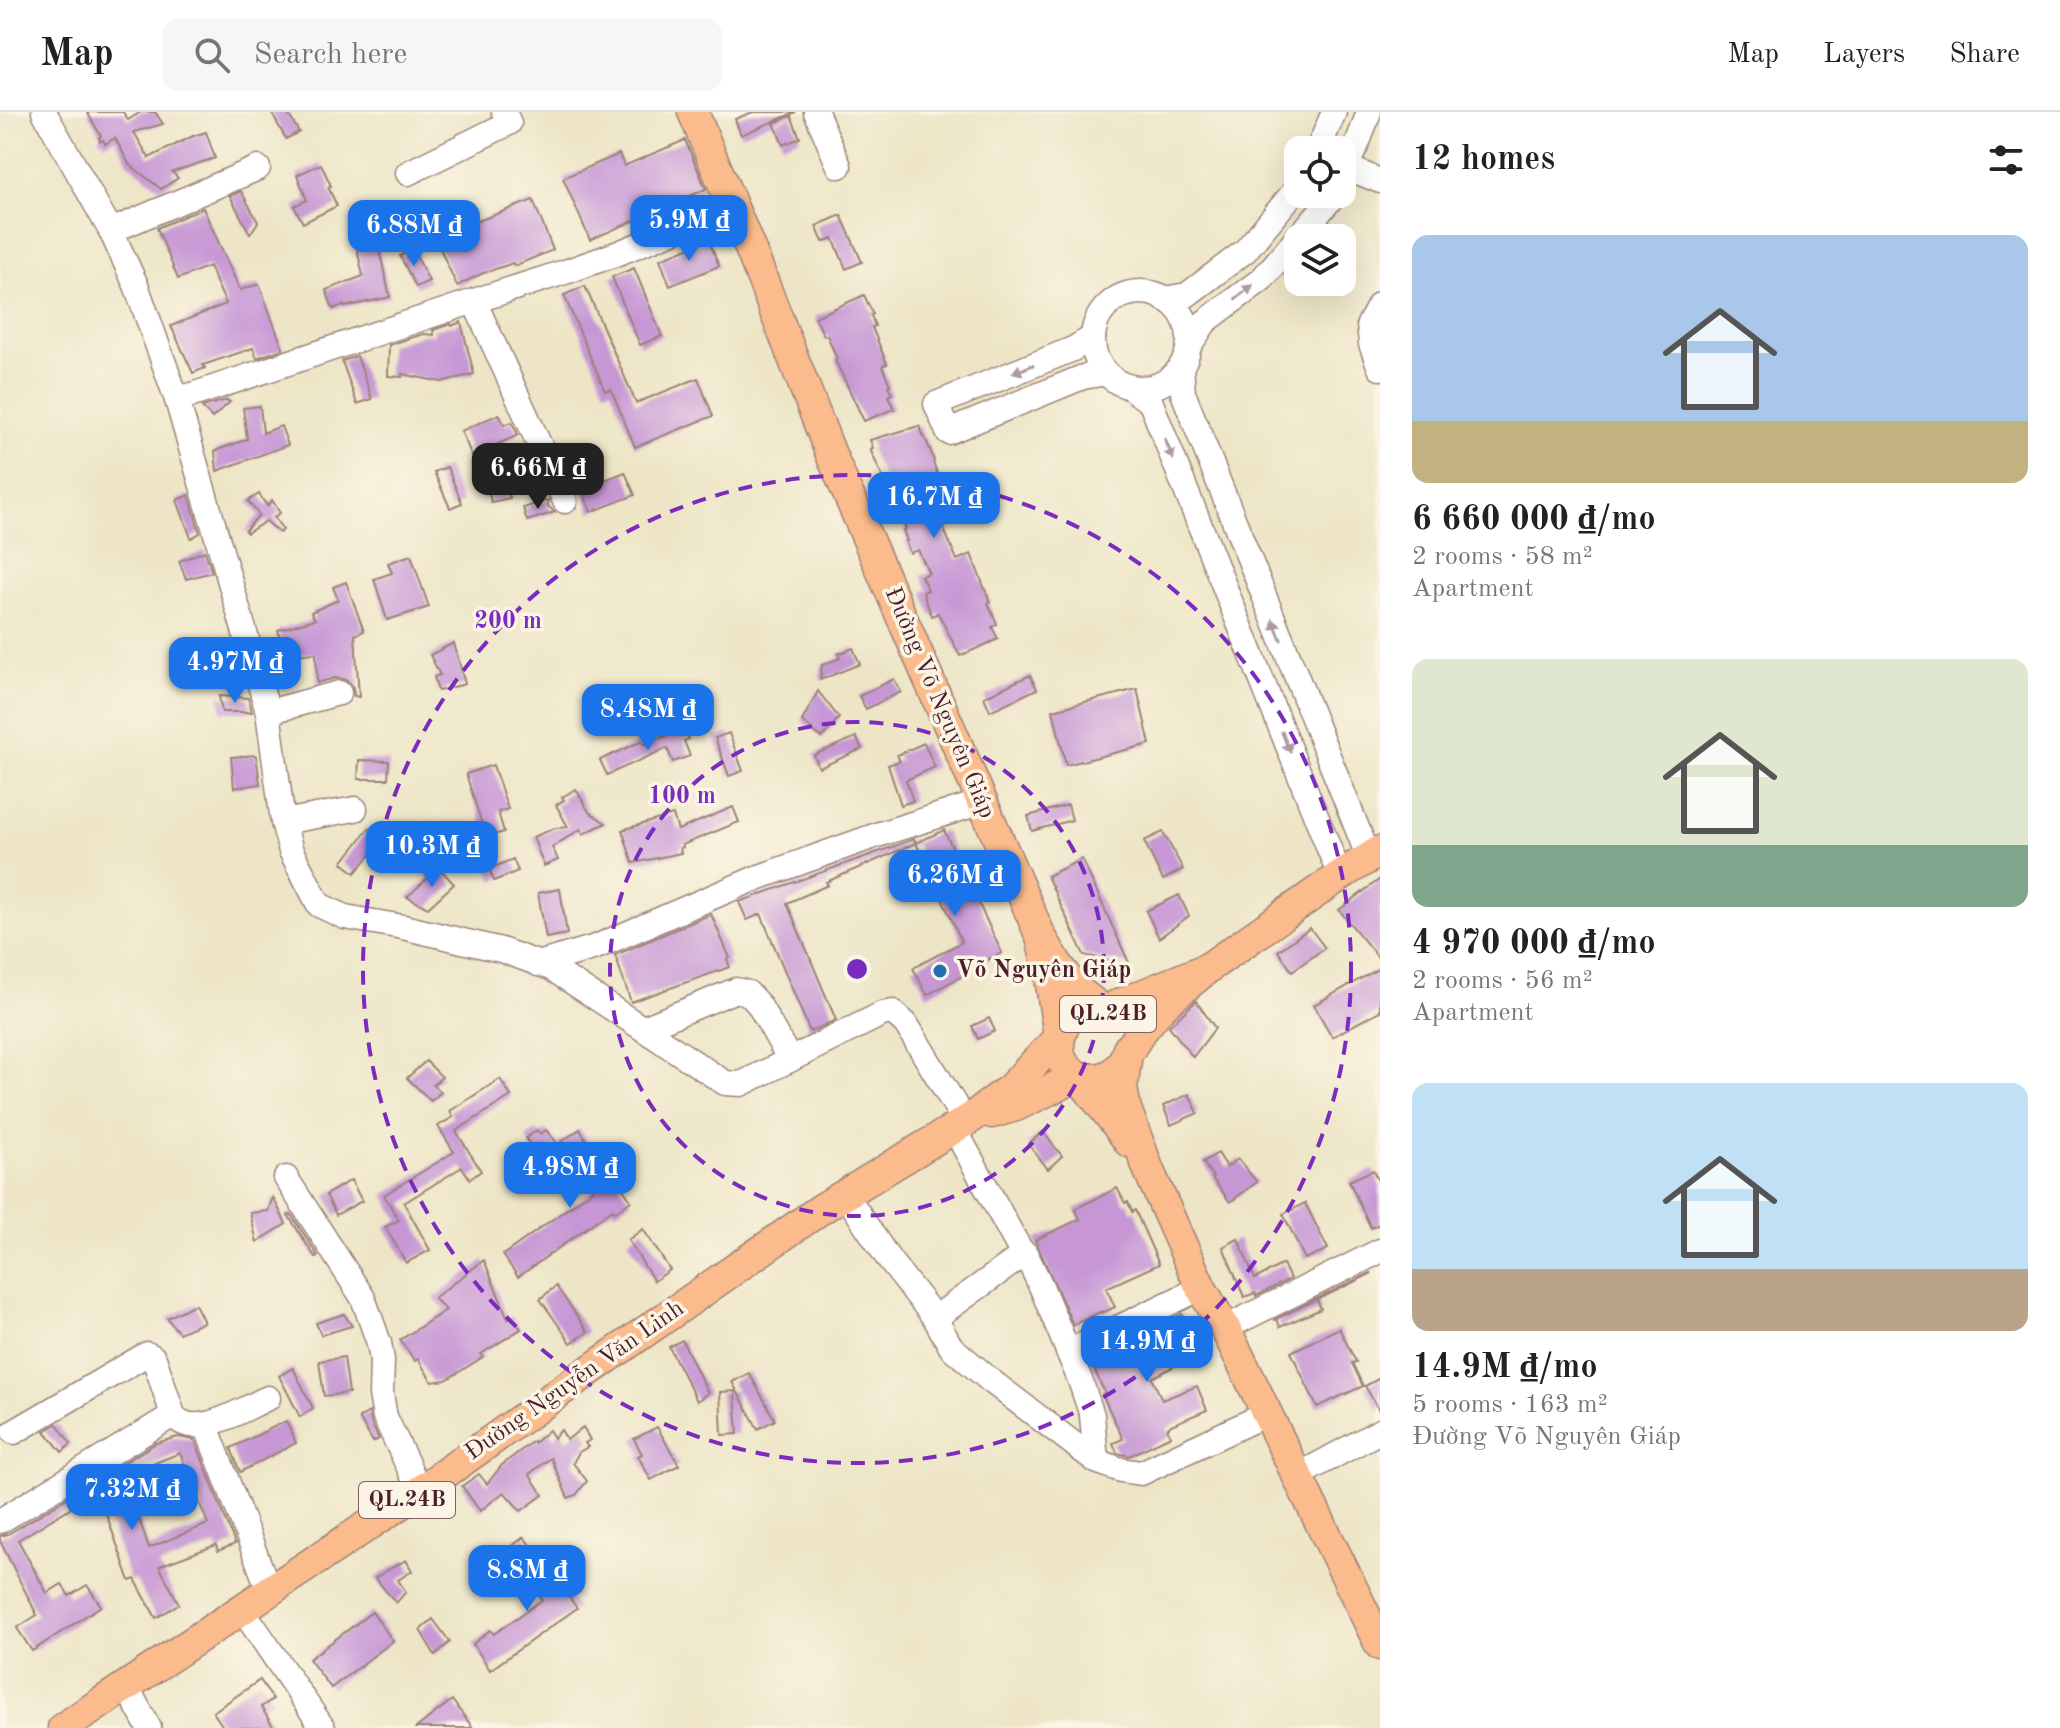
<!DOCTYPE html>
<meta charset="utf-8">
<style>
:root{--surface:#fff;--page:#f6f6f6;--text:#222;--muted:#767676;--line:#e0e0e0;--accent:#1a73e8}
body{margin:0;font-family:"Old Standard TT",serif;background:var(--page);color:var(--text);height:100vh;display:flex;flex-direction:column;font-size:30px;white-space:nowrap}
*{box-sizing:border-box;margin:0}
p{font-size:26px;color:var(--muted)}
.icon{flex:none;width:44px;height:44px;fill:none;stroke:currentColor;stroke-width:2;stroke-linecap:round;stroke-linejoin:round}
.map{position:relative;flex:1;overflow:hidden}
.panel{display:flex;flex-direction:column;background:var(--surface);width:680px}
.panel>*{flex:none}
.fabs{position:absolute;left:1284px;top:24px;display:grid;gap:16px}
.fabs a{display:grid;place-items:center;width:72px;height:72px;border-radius:16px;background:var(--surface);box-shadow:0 8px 32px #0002;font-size:40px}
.price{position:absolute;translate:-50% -68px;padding:0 18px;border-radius:16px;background:var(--accent);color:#fff;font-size:26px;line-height:52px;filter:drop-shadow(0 2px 4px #0008)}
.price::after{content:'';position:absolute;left:50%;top:48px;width:24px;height:18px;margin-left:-12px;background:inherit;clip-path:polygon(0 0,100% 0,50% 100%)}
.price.active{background:#222;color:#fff}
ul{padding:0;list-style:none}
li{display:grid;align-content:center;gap:16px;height:424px;padding:0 32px}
li span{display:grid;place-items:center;height:248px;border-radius:16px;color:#555}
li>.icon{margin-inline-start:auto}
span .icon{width:144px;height:144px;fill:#fffc;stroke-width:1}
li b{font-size:34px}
h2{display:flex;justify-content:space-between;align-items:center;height:96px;padding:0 32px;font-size:34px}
header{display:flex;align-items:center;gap:48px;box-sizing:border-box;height:112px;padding:0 40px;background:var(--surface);border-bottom:2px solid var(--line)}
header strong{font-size:38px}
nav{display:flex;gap:44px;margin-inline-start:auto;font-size:28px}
.search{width:560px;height:72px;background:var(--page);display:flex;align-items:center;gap:20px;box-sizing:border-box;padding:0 28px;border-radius:16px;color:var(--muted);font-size:30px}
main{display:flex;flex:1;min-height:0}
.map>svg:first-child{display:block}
.building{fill:#c696d5;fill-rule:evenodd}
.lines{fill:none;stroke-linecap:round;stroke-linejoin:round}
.minor-casing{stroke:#9c8278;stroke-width:27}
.major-casing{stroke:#9c8278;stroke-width:33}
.minor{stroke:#fff;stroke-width:24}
.major{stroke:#fbbb8c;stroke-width:30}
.oneway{fill:#ae9aa0}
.ring{fill:none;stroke:#7b2cbf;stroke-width:4;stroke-dasharray:14 10}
.poi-dot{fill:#1f6fb2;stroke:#fcf5e5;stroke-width:3}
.labels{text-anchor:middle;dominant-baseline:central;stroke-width:7;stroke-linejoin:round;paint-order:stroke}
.shield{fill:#fcf5e5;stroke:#7f5f63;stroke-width:2}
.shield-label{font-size:22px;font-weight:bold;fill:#4a1f2b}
.street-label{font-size:24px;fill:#4a1f2b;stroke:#fcf5e5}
.poi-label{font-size:24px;font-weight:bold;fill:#4a1f2b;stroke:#fcf5e5;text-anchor:start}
.centre{fill:#7b2cbf;stroke:#fcf5e5;stroke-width:4}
.ring-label{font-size:24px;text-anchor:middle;font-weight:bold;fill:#7b2cbf;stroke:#fcf5e5;stroke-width:7;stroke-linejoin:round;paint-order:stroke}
</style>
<header>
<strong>Map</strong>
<div class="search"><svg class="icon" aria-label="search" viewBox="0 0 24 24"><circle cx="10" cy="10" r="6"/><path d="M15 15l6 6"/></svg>Search here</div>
<nav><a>Map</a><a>Layers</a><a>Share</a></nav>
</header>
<main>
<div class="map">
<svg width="1380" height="1616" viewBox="0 0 1380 1616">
<rect width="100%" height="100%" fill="#fcf5e5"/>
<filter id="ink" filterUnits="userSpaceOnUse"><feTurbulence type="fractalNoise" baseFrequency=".0125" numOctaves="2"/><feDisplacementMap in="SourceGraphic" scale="16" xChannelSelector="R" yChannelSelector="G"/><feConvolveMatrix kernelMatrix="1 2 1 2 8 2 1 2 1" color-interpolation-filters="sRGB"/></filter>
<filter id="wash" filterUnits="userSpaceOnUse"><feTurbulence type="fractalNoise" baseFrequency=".006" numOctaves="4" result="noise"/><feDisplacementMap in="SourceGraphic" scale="32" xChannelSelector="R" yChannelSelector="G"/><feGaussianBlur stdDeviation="1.8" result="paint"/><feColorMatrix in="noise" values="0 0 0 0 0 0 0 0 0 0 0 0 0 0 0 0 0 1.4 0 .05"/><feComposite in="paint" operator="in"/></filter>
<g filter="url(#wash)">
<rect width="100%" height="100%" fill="#ede5c6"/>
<g id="blocks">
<g class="building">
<polygon points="87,0 123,0 128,8 141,0 155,0 163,12 134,20 149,46 193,24 206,20 215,46 172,60 178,66 161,77 129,52 115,26 105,32 103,28 100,29 99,26 101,24"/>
<polygon points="271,0 287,0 299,20 286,27"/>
<polygon points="753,0 796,0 741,23 735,7"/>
<polygon points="791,4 800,26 783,33 774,11"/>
<polygon points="685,28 706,77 590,128 563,66 619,42 624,54"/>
<polygon points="321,52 331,74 328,75 337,94 303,111 294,94 307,88 297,63"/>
<polygon points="241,79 258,110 250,122 230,84"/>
<polygon points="533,88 553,138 514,154 513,151 481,162 457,174 438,132 464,120 462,115"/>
<polygon points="203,96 240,178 259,172 283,237 257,246 253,236 203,253 205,256 193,261 171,214 226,192 209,154 178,167 157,116"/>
<polygon points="841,103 862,150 846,157 833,126 823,130 816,114"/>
<polygon points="377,128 390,185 344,195 343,193 333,197 326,178 363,164 356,132"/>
<polygon points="709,128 719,154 670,174 660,147"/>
<polygon points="413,137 429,169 416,175 400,144"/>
<polygon points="634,156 662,224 640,233 612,165"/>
<polygon points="585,174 636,291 698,266 713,304 635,335 611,277 605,279 564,183"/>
<polygon points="864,183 873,202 871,203 875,214 872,215 887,252 882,254 890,273 888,274 892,282 888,284 894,297 864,309 835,248 837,247 827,223 824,224 815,205"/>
<polygon points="461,210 474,262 441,270 402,262 402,265 388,264 389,233 423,222 434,223 433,218 451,212 452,214"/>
<polygon points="357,244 372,287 357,292 342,249"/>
<polygon points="226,288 230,290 212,306 202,295"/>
<polygon points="260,294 263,321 281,314 288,333 217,359 215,339 247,327 243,296"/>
<polygon points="499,302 504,313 512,310 518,323 472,344 461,319"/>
<polygon points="919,314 930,337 934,349 933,350 945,382 936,387 941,400 937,401 957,448 971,442 990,490 988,491 997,512 992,515 998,527 960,544 938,501 932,504 926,490 923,480 928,478 921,464 929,461 918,438 910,441 905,429 907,429 903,418 906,417 870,337 873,336 870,328"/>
<polygon points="447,355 462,391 450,396 434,360"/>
<polygon points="625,360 635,383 591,400 582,377"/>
<polygon points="506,370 510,386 491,390 487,374"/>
<polygon points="259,382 267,394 272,388 280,401 274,405 283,418 280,421 266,409 247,421 245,419 259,403 248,389"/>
<polygon points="189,383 200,421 191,426 177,388"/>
<polygon points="548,388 548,394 555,400 527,409 523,396"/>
<polygon points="205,439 212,460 186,467 179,449"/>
<polygon points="411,443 429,495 387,508 374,467 392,461 388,451"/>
<polygon points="346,470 364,519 355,523 359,585 354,584 353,576 350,571 344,567 335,566 317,571 316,541 280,544 278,530 281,530 278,518 315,507 311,500 338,488 333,475"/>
<polygon points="454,531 465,572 438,579 434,565 440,563 430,543"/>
<polygon points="853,536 860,552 820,568 822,553 840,546 838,542"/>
<polygon points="1030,563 1037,577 990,599 984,585"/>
<polygon points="894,567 901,580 866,597 859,584"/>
<polygon points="1137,577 1150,632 1066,653 1053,598"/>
<polygon points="818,579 839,606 822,626 802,609"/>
<polygon points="219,584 248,586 252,600 222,600"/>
<polygon points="685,617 689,627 684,629 690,644 673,650 667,636 607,663 600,648 642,629 644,632"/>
<polygon points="729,621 743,659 729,664 715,626"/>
<polygon points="856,625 862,637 819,656 814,643"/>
<polygon points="924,631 935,655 906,668 913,689 901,693 888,653 900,649 897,643"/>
<polygon points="256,643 260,672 234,676 231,645"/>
<polygon points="359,648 389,649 388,667 358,667"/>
<polygon points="493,653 508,697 498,700 504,720 486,725 466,662"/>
<polygon points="576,677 589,700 606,711 583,722 581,717 552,735 558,748 544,754 533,725 555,716 568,715 556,693 564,688 562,685"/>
<polygon points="1068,693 1072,708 1032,719 1028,704"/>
<polygon points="733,695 739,710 682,733 683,735 680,736 681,741 633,751 622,718 673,703 678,718"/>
<polygon points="369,716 381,731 355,761 342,751"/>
<polygon points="944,718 1002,841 966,858 968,861 927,883 913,856 962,830 916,731"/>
<polygon points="1163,720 1183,757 1163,768 1144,729"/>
<polygon points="914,727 916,731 826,770 828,773 787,791 836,908 810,920 761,802 747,808 739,790"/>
<polygon points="513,747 518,759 494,769 489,757"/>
<polygon points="1082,747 1130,853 1084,843 1047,764"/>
<polygon points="439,756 454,772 428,796 407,785"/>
<polygon points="1380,767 1380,848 1339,798"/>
<polygon points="560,777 567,822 546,826 538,781"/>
<polygon points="1179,783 1189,804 1159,826 1146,799"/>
<polygon points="711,802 730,846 727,847 730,855 631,890 615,843"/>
<polygon points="1310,816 1325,836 1292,859 1278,839"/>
<polygon points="1380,856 1380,899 1332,925 1314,893"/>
<polygon points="1196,889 1215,916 1193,945 1169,914"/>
<polygon points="989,906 995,919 978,927 972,914"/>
<polygon points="426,949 442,965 433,973 441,980 431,989 407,966"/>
<polygon points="500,967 511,984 456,1019 481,1059 470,1067 462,1055 404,1091 430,1138 406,1151 385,1115 399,1108 384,1083 454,1040 438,1014 453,1005 450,999"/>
<polygon points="1189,982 1198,1001 1171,1013 1163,994"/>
<polygon points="580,1017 589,1033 585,1036 610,1072 617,1068 631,1089 615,1100 613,1097 518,1165 503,1143 593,1078 571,1045 566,1048 558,1032"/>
<polygon points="537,1018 540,1022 546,1018 558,1032 538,1047 526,1026"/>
<polygon points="1043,1020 1062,1044 1048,1057 1028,1032"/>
<polygon points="1218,1041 1227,1055 1238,1047 1257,1070 1230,1090 1212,1066 1213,1065 1203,1050"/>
<polygon points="1373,1058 1380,1073 1380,1112 1371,1116 1349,1069"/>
<polygon points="351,1068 362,1089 336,1103 326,1083"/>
<polygon points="1117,1076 1125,1091 1128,1090 1132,1100 1135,1098 1159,1152 1106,1176 1115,1195 1102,1201 1102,1199 1073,1213 1035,1128 1080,1107 1075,1097"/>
<polygon points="273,1085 286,1112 257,1130 250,1101 268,1099"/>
<polygon points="1305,1091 1328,1137 1305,1147 1283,1102"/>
<polygon points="291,1102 318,1144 315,1145 288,1103"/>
<polygon points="643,1117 670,1158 654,1169 628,1128"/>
<polygon points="1238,1127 1255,1167 1283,1152 1290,1167 1256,1184 1255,1181 1244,1185 1223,1135"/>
<polygon points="484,1148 508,1207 511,1204 521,1217 481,1242 483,1245 446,1268 432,1270 418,1247 415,1249 400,1228 446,1198 434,1186"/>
<polygon points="1370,1161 1372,1161 1317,1188 1321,1197 1280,1215 1277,1207 1274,1208"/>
<polygon points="556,1174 588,1220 571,1231 540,1187"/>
<polygon points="195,1192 204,1210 179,1221 167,1206"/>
<polygon points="344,1202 352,1214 321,1223 316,1211"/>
<polygon points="1182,1202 1201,1240 1152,1266 1162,1288 1197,1274 1207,1298 1171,1313 1167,1317 1171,1324 1129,1344 1117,1341 1113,1331 1123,1327 1102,1282 1105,1281 1089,1246"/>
<polygon points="1339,1216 1356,1250 1352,1251 1363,1274 1317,1295 1291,1240"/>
<polygon points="682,1228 708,1281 697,1289 669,1235"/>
<polygon points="344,1245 349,1281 324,1284 319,1249"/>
<polygon points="293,1256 313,1296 300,1305 279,1264"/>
<polygon points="749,1261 775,1308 758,1317 732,1270"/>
<polygon points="1380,1266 1380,1300 1365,1274"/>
<polygon points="735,1279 738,1322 722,1323 720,1280"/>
<polygon points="369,1300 371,1311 379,1327 373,1330 359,1306"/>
<polygon points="286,1309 296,1331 240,1360 231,1336"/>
<polygon points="57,1312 71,1332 62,1340 45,1319"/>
<polygon points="583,1315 590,1328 585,1331 588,1335 579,1340 573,1351 587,1369 576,1383 568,1386 551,1346 529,1362 543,1383 521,1399 504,1380 480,1399 462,1374 479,1362 487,1372 502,1353 533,1329 534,1331 549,1318 554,1326 561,1318 567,1328"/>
<polygon points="657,1315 679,1353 651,1368 638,1344 642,1342 634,1327"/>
<path d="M178 1325 195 1328 235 1432 218 1439 216 1433 159 1454 179 1492 156 1506 135 1467 130 1469 98 1379 18 1428 47 1481 62 1472 69 1484 87 1473 101 1494 32 1539 17 1516 37 1503 0 1429V1424L8 1422 156 1331ZM180 1341 208 1412 149 1436 124 1363Z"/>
<polygon points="524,1425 577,1496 490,1558 473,1532 490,1518 494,1522 542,1488 540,1484 546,1480 512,1434"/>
<polygon points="406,1448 412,1459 398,1468 406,1480 396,1491 375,1466 391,1456"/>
<polygon points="372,1500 393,1529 331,1576 309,1547"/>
<polygon points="433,1507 450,1530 435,1543 420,1518"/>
<polygon points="260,1568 273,1587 261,1595 274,1616 224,1616 213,1600"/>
<polygon points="452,1588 473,1616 416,1616"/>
</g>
</g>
</g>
<g filter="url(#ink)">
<use href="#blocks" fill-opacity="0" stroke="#9c8278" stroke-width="2"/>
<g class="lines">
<g class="minor-casing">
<g id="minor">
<polyline points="44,0 111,119 136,173 177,288 268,600 283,710 291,739 319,793 345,805 403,815 501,838 551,856 725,971 741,972 882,902 893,900 906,912 965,1010"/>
<polyline points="816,0 839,54"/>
<polyline points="1318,38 1334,0"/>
<polyline points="1346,55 1380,69"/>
<polyline points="408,61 509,11 504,0"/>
<polyline points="1342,63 1358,30 1369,0"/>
<polyline points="111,119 258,56"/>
<circle cx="1141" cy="228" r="48"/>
<polyline points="1164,187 1187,183 1245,139 1298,75"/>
<polyline points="474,189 565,389"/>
<polyline points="1380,192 1369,212 1371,232 1380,256"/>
<polyline points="1093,225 1073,237 936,292 948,320 1083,265 1107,261"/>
<polyline points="1189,234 1205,210 1262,167 1330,88 1333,82"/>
<polyline points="1181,254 1183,281 1369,746"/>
<polyline points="1128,274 1151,291 1340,764"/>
<polyline points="177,288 474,189 568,159 616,142 732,95"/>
<polyline points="268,600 339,581"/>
<polyline points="283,710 355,697"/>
<polyline points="538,852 596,835 754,767 877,723 982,690"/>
<polyline points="644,916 736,878 748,881 759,893 790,948"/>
<polyline points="954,1016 1023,1143 1025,1141 1041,1174 1080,1268 1092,1303 1096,1349"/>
<polyline points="286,1066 363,1186 379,1231 382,1248 381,1282 385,1305 420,1379"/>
<polyline points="846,1083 890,1149 935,1206 951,1235 991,1269 1096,1349 1121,1358 1141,1361 1266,1302"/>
<polyline points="935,1206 1023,1143"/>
<polyline points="1225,1216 1380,1139"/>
<polyline points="1068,1240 1201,1176"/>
<polyline points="206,1314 269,1478"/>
<path d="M14 1320 147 1242 153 1245 155 1249 173 1303C194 1330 244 1296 268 1286"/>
<polyline points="1297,1364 1380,1319"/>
<polyline points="0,1409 173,1303"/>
<polyline points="242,1497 323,1616"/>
<polyline points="126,1574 149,1616"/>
</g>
</g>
<g class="major-casing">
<g id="major">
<polyline points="693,0 752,141 832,345 1041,825 1058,853 1077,878 1105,900 1115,894 1208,856"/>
<polyline points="1380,739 1344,761 1208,856 1162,894 1140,921 1127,942 1122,977 1126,997 1149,1059 1201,1176 1225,1216 1380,1533"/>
<path d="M1065 912C1059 924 1056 937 1063 950 1067 958 1075 961 1081 968 1097 988 1114 1008 1129 1030"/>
<path d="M1078 964C1102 972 1121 962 1128 937"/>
<polyline points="992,1001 1016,994 1078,964"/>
<polyline points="63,1616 420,1379 603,1249 821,1097 971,1006 1011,976 1059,925 1050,866 1041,825"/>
</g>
</g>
<use href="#minor" class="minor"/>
<use href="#major" class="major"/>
</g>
<defs><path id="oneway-solid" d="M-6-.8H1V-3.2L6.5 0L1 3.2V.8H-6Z" transform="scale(2)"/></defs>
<g class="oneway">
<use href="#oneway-solid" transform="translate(1244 180) rotate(-38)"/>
<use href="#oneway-solid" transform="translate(1023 257) rotate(158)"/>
<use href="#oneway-solid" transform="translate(1169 337) rotate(68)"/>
<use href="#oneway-solid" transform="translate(1277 518) rotate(-112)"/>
<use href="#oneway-solid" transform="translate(1286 630) rotate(68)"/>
</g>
</g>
<g class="ring">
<circle cx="857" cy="857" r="247"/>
<circle cx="857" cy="857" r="494"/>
</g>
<circle class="poi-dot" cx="940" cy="859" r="8"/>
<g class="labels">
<g class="shield">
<rect x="1060" y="884" width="96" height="36" rx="6"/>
<rect x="359" y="1370" width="96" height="36" rx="6"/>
</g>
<g class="shield-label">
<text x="1108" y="902">QL.24B</text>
<text x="407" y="1388">QL.24B</text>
</g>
<g class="street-label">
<text transform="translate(939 591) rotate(67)">Đường Võ Nguyên Giáp</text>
<text transform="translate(575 1269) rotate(-35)">Đường Nguyễn Văn Linh</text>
</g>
<g class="poi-label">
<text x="956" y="859">Võ Nguyên Giáp</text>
</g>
</g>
<circle cx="857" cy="857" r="12" class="centre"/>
<g class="ring-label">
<text x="508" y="516">200 m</text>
<text x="682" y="691">100 m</text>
</g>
</svg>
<div class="fabs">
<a><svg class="icon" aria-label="locate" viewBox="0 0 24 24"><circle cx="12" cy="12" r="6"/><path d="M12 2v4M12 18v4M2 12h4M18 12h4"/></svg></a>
<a><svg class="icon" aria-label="layers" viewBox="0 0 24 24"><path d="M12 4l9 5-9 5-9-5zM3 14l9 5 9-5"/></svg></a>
</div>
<b class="price" style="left:689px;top:151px">5.9M ₫</b>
<b class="price" style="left:414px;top:156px">6.88M ₫</b>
<b class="price active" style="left:538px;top:399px">6.66M ₫</b>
<b class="price" style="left:934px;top:428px">16.7M ₫</b>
<b class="price" style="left:235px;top:593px">4.97M ₫</b>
<b class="price" style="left:648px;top:640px">8.48M ₫</b>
<b class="price" style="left:432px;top:777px">10.3M ₫</b>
<b class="price" style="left:955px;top:806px">6.26M ₫</b>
<b class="price" style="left:570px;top:1098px">4.98M ₫</b>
<b class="price" style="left:1147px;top:1272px">14.9M ₫</b>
<b class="price" style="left:132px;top:1420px">7.32M ₫</b>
<b class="price" style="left:527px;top:1501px">8.8M ₫</b>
</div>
<section class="panel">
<h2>12 homes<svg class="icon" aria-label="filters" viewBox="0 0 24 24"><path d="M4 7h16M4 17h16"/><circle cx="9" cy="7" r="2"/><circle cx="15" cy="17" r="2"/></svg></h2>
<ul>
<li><span style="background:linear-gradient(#a9c7e8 75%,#c2b280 0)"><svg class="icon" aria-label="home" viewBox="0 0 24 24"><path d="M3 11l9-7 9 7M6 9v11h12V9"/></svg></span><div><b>6 660 000 ₫/mo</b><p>2 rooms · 58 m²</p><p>Apartment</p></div></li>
<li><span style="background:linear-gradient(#dfe7d0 75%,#7fa58c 0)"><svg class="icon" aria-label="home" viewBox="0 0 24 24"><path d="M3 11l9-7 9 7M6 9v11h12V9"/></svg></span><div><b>4 970 000 ₫/mo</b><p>2 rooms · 56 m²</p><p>Apartment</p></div></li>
<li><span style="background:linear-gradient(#bfe0f5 75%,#b9a48a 0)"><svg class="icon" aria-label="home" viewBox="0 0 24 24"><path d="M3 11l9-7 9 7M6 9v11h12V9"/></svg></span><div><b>14.9M ₫/mo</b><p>5 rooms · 163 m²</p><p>Đường Võ Nguyên Giáp</p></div></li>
</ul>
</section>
</main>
